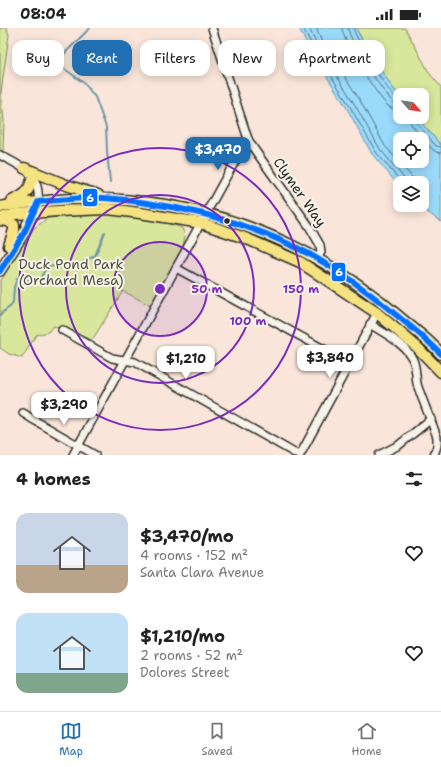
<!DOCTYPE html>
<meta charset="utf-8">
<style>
:root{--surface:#fff;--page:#f2f2f2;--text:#222;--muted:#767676;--line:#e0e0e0;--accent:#1f6fb2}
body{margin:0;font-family:"Shantell Sans",sans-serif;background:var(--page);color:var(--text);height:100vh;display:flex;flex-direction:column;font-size:15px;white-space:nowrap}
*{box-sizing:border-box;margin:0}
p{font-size:13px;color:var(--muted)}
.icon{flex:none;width:22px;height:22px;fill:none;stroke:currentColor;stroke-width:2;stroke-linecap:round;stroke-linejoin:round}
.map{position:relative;height:427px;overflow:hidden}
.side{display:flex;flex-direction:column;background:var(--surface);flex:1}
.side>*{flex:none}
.hud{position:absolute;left:12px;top:12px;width:417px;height:36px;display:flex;gap:8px}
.needle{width:26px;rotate:119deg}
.tools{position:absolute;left:393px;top:60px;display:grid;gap:8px}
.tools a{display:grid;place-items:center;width:36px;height:36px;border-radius:8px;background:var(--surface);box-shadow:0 2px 10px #0003;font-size:20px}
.price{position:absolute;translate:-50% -34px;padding:0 9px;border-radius:8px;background:#fff;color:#222;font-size:13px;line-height:26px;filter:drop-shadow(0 1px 2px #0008)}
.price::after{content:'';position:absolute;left:50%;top:24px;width:12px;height:9px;margin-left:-6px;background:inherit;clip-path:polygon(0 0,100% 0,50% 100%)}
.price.selected{background:var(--accent);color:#fff}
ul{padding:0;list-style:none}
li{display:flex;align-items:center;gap:12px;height:100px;padding:0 16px}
li span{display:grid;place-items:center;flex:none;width:112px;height:80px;border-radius:12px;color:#555}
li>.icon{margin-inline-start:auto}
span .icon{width:48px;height:48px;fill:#fffc;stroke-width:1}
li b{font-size:17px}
h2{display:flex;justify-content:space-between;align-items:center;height:48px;padding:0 16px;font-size:17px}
.chip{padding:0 14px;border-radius:12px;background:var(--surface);box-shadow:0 2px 10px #0003;font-size:14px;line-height:36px}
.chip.selected{background:var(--accent);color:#fff}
.status{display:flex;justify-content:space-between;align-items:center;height:28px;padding:0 20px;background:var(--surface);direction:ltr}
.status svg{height:11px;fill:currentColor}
.menu{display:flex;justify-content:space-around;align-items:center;height:56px;border-top:1px solid var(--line);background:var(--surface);font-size:11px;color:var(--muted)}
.menu a{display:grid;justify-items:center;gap:2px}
.menu .selected{color:var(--accent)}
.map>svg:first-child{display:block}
.green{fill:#d8e79b;stroke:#828963}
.water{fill:#9adbfc;stroke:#6e95a8;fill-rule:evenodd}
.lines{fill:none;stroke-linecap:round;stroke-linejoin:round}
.shore{stroke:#57717f;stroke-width:1}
.stream{stroke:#6e95a8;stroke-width:2}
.minor-casing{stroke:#2b2b2b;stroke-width:10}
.major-casing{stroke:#2b2b2b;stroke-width:12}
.highway-casing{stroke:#2b2b2b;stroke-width:13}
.minor{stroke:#f7f3e8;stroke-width:7}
.major{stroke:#f5e382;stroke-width:9}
.highway{stroke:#f5e382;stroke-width:10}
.bus-1-casing{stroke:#f7f3e8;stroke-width:9}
.bus-1{stroke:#0070ff;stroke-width:6}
.ring{fill:none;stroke:#7b2cbf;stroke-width:2}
.bus-dot{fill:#2b2b2b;stroke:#f7f3e8;stroke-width:1.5}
.labels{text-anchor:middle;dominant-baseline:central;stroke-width:4;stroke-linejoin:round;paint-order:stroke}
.street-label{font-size:14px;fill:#2b2b2b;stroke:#f7f3e8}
.park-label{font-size:14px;fill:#4e5141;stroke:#f7f3e8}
.centre{fill:#7b2cbf;stroke:#f7f3e8;stroke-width:2}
.ring-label{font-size:12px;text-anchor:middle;font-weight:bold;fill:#7b2cbf;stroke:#f7f3e8;stroke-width:4;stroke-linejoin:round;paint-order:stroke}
.line-badge{stroke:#f7f3e8;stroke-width:1.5}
.badge-label{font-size:11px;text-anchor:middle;font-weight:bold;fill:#fff}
</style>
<div class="status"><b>08:04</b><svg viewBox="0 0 49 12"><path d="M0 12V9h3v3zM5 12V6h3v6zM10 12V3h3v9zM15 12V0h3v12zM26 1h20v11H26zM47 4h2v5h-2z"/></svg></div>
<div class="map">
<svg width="441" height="427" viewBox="0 0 441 427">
<rect width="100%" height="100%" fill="#f9e5d9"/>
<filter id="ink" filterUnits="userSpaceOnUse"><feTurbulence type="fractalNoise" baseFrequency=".025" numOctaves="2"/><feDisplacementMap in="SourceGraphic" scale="8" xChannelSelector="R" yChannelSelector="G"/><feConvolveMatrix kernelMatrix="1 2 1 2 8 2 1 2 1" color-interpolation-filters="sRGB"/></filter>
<g filter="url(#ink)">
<g class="green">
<polygon points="0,0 7,0 9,7 1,64 4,93 3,124 0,123"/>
<path d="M356 0H405L430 46 441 59V117L416 89H422V67H400V69C383 48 368 24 356 0Z"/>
<polygon points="96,186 116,186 171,196 182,200 185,208 182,224 151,278 123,263 92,312 53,298 48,304 36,307 22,330 9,326 0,320 0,254 34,200 48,190"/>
</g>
<path class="water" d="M299 0H356L364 16 392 59 400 69V89H416L441 117V194L418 177H422V155H400V159L372 126 345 77 308 19ZM400 111H422V133H400Z"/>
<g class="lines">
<g class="shore">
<polyline points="303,0 312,17 348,75 376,124 402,155"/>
<polyline points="309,0 316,15 352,72 380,121 408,155"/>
<polyline points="316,0 321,12 358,69 385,118 412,149 415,155"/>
<path d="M342 0C342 13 378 69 388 78 392 81 396 82 400 82"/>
<path d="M348 0C349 13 382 63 392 73 394 76 396 76 400 76"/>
<path d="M353 0C354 8 390 68 397 71 398 71 399 71 400 71"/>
<polyline points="409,89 411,96 432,121 436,124 441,125"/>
<polyline points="414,89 415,93 436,118 441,119"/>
</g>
<g class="stream">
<polyline points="90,0 64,26 60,33 62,39 84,55 95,69 106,99 107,123 110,154"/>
<path d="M0 288 3 284 11 278 13 275 14 259 17 251C25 251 32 253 40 251L47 238C56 238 66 240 75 238 80 237 89 230 95 228L105 204"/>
</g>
<g class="minor-casing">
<g id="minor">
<polyline points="212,0 248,111 254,121 309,198 320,217 321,224 317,231"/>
<path d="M0 127C22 139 41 145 38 174"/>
<polyline points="176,240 349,335"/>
<path d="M370 296C385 306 405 315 413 332 417 341 415 351 418 359 424 376 431 392 437 409V418L434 427"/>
<polyline points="62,302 112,330 135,334 298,427"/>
<polyline points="23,385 34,392 95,427"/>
<polyline points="73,427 225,151 248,111"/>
<polyline points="300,427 377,285"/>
<polyline points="379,427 399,417 431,391"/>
</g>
</g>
<g class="major-casing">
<polyline id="major" points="0,243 24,205 27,196 35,180"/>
</g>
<g class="highway-casing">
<g id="highway">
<polyline points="24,140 66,157 98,167"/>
<path d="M12 173C27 166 28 165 33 149"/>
<path d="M0 179C19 175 38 174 57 172 186 163 306 207 403 292 416 303 430 313 441 326"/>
<polyline points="0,190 16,186 58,183 108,181 140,185 201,195 245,210 300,234 377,285 417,319 441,344"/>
<polyline points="0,192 8,193 14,197 14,202 9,218"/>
</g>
</g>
<use href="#minor" class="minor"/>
<use href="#major" class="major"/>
<use href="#highway" class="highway"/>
<g class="bus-1-casing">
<path id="bus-1" d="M0 243 24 205 38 174C54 172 70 171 86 170 106 169 127 172 147 175 204 183 260 200 311 227 341 244 369 264 395 286 411 299 427 311 441 326"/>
</g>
<use href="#bus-1" class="bus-1"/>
</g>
</g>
<circle cx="160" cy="261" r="47" fill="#7b2cbf" fill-opacity=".12"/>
<g class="ring">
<circle cx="160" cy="261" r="47"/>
<circle cx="160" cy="261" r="94"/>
<circle cx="160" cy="261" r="141"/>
</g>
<circle class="bus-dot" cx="227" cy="193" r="3.5"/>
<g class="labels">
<g class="street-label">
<text transform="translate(300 164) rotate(55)">Clymer Way</text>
</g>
<g class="park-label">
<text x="71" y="236">Duck Pond Park<tspan x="71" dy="16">(Orchard Mesa)</tspan></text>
</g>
</g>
<circle cx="160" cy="261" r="6" class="centre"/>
<g class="ring-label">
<text x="207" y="265">50 m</text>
<text x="301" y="265">150 m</text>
<text x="248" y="297">100 m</text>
</g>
<g class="line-badge">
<rect x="82" y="160" width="16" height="19" rx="4" fill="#0070ff"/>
<rect x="331" y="234" width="15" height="20" rx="4" fill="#0070ff"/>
</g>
<g class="badge-label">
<text x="90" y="174">6</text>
<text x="339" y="248">6</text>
</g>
</svg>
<div class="tools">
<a><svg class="needle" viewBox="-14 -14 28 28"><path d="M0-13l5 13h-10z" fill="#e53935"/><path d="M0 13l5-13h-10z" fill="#767676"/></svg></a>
<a><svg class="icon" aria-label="locate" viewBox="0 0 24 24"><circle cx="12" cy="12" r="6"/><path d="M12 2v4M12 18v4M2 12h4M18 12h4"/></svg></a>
<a><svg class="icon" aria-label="layers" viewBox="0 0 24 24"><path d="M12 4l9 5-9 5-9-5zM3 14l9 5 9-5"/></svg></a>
</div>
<b class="price selected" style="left:218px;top:143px">$3,470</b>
<b class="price" style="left:330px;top:351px">$3,840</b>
<b class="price" style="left:186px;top:352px">$1,210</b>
<b class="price" style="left:64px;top:398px">$3,290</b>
<div class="hud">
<a class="chip">Buy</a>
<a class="chip selected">Rent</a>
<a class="chip">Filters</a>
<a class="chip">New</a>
<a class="chip">Apartment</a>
</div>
</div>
<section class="side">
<h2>4 homes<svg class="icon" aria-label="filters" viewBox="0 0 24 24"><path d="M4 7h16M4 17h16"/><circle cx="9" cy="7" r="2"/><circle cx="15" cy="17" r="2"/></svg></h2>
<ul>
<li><span style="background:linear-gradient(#c9d6e8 65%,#b9a48a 0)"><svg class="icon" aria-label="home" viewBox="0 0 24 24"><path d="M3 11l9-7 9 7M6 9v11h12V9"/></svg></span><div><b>$3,470/mo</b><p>4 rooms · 152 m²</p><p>Santa Clara Avenue</p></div><svg class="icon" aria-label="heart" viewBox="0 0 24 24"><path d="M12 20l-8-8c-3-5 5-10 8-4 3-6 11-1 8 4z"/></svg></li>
<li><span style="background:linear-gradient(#bfe0f5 75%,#7fa58c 0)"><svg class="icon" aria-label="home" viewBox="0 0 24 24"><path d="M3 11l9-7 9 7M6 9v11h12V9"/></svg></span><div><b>$1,210/mo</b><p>2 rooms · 52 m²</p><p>Dolores Street</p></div><svg class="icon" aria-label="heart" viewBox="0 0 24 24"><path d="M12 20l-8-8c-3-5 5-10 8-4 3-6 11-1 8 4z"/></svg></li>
</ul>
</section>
<nav class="menu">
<a class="selected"><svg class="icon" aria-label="map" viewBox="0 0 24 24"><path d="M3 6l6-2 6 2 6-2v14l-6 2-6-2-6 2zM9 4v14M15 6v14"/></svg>Map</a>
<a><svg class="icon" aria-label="saved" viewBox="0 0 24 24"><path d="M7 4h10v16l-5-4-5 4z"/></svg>Saved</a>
<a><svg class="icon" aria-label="home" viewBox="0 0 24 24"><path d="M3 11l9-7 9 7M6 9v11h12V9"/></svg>Home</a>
</nav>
